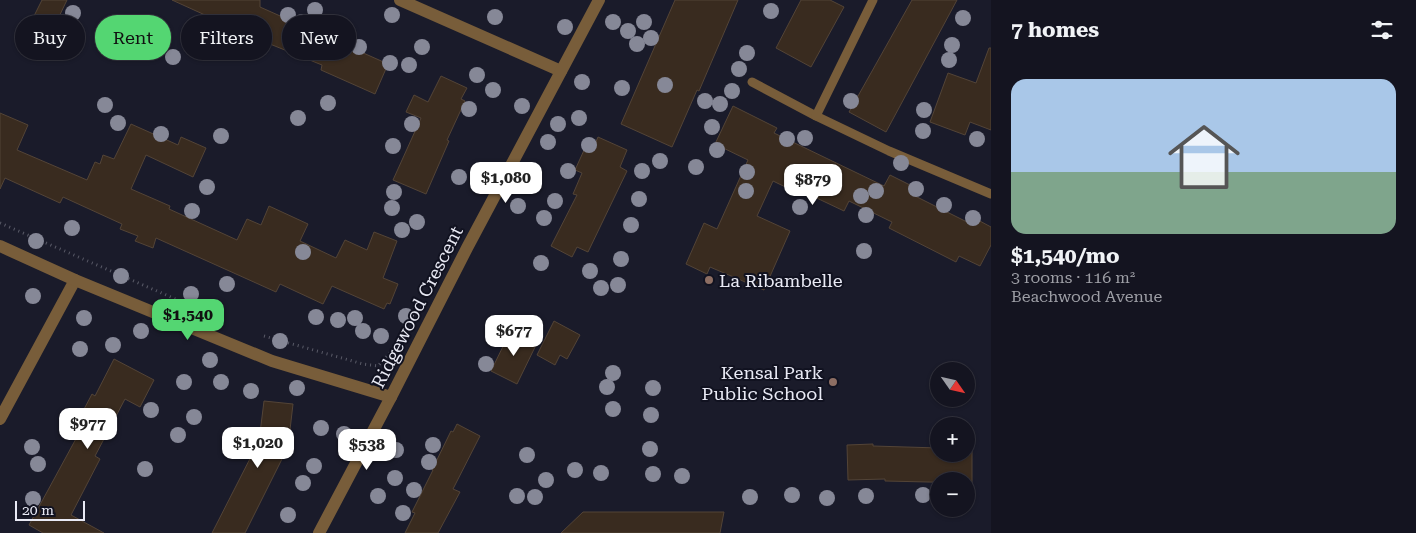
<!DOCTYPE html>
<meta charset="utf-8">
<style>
:root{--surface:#141420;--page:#1d1d29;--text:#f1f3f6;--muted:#9d9ea5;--line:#33333e;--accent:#54d672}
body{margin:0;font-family:"Roboto Serif",serif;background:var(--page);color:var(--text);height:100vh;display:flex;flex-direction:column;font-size:19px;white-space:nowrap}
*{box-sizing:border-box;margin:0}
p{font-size:16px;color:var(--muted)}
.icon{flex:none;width:28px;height:28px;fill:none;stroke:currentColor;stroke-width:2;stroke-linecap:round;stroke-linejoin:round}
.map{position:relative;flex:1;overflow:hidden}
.side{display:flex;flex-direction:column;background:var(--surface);width:425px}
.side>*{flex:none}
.banner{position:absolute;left:15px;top:15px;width:475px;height:45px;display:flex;gap:10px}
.needle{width:32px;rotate:124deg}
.buttons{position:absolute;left:930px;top:362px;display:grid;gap:10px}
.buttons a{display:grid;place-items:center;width:45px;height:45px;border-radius:50%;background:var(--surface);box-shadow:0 1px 4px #0004,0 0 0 1px var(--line);font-size:25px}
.scale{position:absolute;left:15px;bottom:12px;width:70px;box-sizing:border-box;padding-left:5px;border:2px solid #e9eaf5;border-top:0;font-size:14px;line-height:18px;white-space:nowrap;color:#e9eaf5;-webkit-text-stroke:4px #111220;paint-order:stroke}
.price{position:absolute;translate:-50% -42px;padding:0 11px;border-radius:10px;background:#fff;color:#222;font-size:16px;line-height:32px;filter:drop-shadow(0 1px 2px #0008)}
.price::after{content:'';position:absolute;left:50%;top:30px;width:15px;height:11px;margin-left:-8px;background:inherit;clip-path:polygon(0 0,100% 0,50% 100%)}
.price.active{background:var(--accent);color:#111}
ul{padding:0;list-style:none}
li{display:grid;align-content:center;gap:10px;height:265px;padding:0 20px}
li span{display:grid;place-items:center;height:155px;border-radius:15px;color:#555}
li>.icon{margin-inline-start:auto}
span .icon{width:90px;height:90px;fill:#fffc;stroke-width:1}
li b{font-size:21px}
h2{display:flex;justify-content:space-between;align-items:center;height:60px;padding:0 20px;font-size:21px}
.pill{padding:0 18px;border-radius:22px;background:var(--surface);box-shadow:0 1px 4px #0004,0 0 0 1px var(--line);font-size:18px;line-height:45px}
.pill.active{background:var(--accent);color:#111}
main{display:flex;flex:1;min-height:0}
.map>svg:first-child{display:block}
.building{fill:#392b1f;stroke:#534437}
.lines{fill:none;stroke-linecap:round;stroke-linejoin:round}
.path{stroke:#5a5b68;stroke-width:3;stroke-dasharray:1 4;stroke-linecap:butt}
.service{stroke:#785d3a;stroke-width:9}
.minor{stroke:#785d3a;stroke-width:12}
.tertiary{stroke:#785d3a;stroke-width:12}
.tree{fill:#868897}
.education-dot{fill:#8d6e63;stroke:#111220;stroke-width:2}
.labels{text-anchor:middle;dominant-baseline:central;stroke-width:4;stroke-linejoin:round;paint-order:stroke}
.poi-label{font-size:18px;fill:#e9eaf5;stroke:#111220;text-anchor:start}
.street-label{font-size:18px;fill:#e9eaf5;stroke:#111220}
</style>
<main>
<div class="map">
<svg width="991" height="533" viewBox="0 0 991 533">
<rect width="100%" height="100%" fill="#1a1b2a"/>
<g class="building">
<polygon points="42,0 67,0 54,27 33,18"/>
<polygon points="172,0 260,0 260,7 388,64 375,94 321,70 322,65 260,40"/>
<polygon points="675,0 738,0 699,91 697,90 672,147 621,124"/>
<polygon points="801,0 830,0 844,7 811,67 776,48"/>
<polygon points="912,0 957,0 886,132 849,112"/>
<polygon points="989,48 991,48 991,130 970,122 965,135 930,122 948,73 976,83"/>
<polygon points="441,76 467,88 461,99 465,101 447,140 449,141 426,194 393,180 421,118 406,112 414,95 428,102"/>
<polygon points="733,106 777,128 774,133 884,186 890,175 912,186 909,193 973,225 976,219 991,227 991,245 980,266 959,256 956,262 889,228 892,222 849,201 844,211 804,192 802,195 773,181 757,216 790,231 764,290 710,267 707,274 686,264 704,223 717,229 748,160 715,144"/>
<polygon points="0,113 28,125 17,150 87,180 95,162 100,164 103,155 114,159 131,124 178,145 181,137 206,148 193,177 146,155 131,189 170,206 169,209 237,240 247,219 261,225 269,206 308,224 300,241 336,258 345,240 367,250 374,232 397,241 383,278 398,284 390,304 387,303 384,309 332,286 323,304 280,284 276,292 156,238 153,248 135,241 138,236 120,229 122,224 63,197 60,203 5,178 0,189"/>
<polygon points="598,137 627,150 620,167 627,171 588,252 577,247 572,257 551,246 577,195 573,194 582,173 575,170 585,148 592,151"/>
<polygon points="554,321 580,335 567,359 560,355 555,365 537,355"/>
<polygon points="511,330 537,343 517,384 491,371"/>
<polygon points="114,359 154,380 140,407 125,399 95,456 100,459 71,515 104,533 43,533 29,525 78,435 72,432 92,394 95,396"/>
<polygon points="264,401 293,404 288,447 245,533 212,533 259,441"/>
<polygon points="457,424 480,436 453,489 460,492 438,533 405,533 415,513 412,512 433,470 432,470 451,431 453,432"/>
<polygon points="873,444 873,446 939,448 939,454 966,454 966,448 972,448 972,483 885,481 885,479 848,480 847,445"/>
<polygon points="583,512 724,512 720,533 561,533"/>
</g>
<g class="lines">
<g class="path">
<polyline points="0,223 180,301"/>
<polyline points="264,336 363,364 378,366 389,354 396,344"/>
</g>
<g class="service">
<polyline points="752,82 816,116 889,151 991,194"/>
<polyline points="816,116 873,0"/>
</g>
<g class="minor">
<polyline points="400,0 561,71"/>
<polyline points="0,419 75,280"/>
<polyline points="319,533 391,397"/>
</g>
<polyline class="tertiary" points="0,246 75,280 272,361 391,397 467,248 599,0"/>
</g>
<g class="tree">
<circle cx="315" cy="10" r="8"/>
<circle cx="771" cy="11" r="8"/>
<circle cx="73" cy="13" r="8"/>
<circle cx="288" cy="15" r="8"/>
<circle cx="392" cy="15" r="8"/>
<circle cx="495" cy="17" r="8"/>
<circle cx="963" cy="18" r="8"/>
<circle cx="302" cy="22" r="8"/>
<circle cx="613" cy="22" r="8"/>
<circle cx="644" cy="22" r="8"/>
<circle cx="565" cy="27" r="8"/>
<circle cx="64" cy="29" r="8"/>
<circle cx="628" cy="31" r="8"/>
<circle cx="651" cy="38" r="8"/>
<circle cx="637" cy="44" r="8"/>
<circle cx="952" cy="45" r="8"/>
<circle cx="359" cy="47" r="8"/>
<circle cx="422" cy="47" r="8"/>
<circle cx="747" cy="53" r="8"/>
<circle cx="173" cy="57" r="8"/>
<circle cx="949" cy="60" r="8"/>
<circle cx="390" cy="63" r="8"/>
<circle cx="409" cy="65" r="8"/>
<circle cx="739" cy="69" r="8"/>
<circle cx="477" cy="75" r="8"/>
<circle cx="582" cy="82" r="8"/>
<circle cx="665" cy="85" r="8"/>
<circle cx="622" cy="88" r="8"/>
<circle cx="493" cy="90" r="8"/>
<circle cx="732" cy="91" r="8"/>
<circle cx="705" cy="101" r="8"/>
<circle cx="851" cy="101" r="8"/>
<circle cx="328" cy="103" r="8"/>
<circle cx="720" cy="104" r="8"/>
<circle cx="105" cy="105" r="8"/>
<circle cx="522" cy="106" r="8"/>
<circle cx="469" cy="109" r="8"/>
<circle cx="924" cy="110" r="8"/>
<circle cx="298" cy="118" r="8"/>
<circle cx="579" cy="118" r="8"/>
<circle cx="118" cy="123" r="8"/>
<circle cx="412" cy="124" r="8"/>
<circle cx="558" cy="124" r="8"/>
<circle cx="712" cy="127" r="8"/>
<circle cx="923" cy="131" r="8"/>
<circle cx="161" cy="134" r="8"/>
<circle cx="221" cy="136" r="8"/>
<circle cx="805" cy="138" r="8"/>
<circle cx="787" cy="139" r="8"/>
<circle cx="977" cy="139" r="8"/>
<circle cx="548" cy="142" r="8"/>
<circle cx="589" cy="145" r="8"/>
<circle cx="393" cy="146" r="8"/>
<circle cx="717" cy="150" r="8"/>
<circle cx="660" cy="161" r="8"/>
<circle cx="901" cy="163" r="8"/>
<circle cx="696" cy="167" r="8"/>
<circle cx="568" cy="171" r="8"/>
<circle cx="642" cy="171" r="8"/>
<circle cx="747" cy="172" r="8"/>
<circle cx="485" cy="175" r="8"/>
<circle cx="459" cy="177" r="8"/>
<circle cx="207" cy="187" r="8"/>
<circle cx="916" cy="189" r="8"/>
<circle cx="746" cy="191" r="8"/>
<circle cx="876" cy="191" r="8"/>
<circle cx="394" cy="192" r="8"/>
<circle cx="861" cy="196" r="8"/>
<circle cx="639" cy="199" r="8"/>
<circle cx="555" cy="201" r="8"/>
<circle cx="944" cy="205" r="8"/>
<circle cx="518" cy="206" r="8"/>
<circle cx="800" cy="207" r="8"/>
<circle cx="392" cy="208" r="8"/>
<circle cx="192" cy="211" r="8"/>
<circle cx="866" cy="215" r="8"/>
<circle cx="544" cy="218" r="8"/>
<circle cx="973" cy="218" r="8"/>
<circle cx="417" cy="222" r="8"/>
<circle cx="631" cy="225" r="8"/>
<circle cx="72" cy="228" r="8"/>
<circle cx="402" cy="230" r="8"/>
<circle cx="36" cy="241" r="8"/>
<circle cx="864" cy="251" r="8"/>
<circle cx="303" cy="252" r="8"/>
<circle cx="621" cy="259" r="8"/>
<circle cx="541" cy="263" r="8"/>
<circle cx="590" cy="271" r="8"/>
<circle cx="121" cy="276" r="8"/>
<circle cx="227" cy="284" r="8"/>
<circle cx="618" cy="285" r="8"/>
<circle cx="601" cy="288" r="8"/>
<circle cx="191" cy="294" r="8"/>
<circle cx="33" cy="296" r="8"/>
<circle cx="406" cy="316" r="8"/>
<circle cx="316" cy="317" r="8"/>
<circle cx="84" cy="318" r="8"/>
<circle cx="355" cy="318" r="8"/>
<circle cx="338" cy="320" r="8"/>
<circle cx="141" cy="331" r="8"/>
<circle cx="363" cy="331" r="8"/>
<circle cx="381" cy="336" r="8"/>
<circle cx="280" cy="341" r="8"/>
<circle cx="113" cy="345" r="8"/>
<circle cx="80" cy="349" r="8"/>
<circle cx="210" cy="360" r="8"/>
<circle cx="486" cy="364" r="8"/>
<circle cx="613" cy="373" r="8"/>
<circle cx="184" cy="382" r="8"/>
<circle cx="221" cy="382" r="8"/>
<circle cx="607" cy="387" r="8"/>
<circle cx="297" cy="388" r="8"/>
<circle cx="653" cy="388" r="8"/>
<circle cx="251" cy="391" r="8"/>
<circle cx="613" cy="409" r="8"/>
<circle cx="151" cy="410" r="8"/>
<circle cx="651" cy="415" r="8"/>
<circle cx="194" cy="417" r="8"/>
<circle cx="321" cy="428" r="8"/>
<circle cx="344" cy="434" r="8"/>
<circle cx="178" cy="435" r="8"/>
<circle cx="433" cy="445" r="8"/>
<circle cx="32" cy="447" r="8"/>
<circle cx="650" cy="449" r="8"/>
<circle cx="396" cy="450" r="8"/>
<circle cx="527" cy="455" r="8"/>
<circle cx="429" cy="462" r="8"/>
<circle cx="38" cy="464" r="8"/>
<circle cx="314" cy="466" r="8"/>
<circle cx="145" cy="469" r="8"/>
<circle cx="575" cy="470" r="8"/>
<circle cx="601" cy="473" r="8"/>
<circle cx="653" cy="474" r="8"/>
<circle cx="682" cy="476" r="8"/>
<circle cx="395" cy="478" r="8"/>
<circle cx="546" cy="480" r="8"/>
<circle cx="303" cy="483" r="8"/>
<circle cx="414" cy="490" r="8"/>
<circle cx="792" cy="495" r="8"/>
<circle cx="923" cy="495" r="8"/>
<circle cx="378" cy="496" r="8"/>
<circle cx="517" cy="496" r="8"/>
<circle cx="866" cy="496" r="8"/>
<circle cx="535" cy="497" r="8"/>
<circle cx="750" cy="497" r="8"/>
<circle cx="827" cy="498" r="8"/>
<circle cx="33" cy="499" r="8"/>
<circle cx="403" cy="513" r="8"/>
<circle cx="288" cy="515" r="8"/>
</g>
<g class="education-dot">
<circle cx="709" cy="280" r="5"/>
<circle cx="833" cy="382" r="5"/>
</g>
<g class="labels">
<g class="poi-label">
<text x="719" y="280">La Ribambelle</text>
<text x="823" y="372" text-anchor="end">Kensal Park<tspan x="823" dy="21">Public School</tspan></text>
</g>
<g class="street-label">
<text transform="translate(417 307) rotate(-63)">Ridgewood Crescent</text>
</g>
</g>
</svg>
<div class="buttons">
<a><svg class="needle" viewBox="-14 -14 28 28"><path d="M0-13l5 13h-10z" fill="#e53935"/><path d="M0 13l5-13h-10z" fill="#9d9ea5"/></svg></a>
<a>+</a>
<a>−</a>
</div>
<div class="scale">20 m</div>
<b class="price" style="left:506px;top:204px">$1,080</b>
<b class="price" style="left:813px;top:206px">$879</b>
<b class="price active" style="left:188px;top:341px">$1,540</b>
<b class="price" style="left:514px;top:357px">$677</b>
<b class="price" style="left:88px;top:450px">$977</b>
<b class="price" style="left:258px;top:469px">$1,020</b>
<b class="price" style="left:367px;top:471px">$538</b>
<div class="banner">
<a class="pill">Buy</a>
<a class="pill active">Rent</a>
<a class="pill">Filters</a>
<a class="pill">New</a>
</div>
</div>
<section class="side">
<h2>7 homes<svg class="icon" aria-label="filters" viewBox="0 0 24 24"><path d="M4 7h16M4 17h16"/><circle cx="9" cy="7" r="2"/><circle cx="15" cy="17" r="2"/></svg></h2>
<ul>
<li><span style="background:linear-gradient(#a9c7e8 60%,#7fa58c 0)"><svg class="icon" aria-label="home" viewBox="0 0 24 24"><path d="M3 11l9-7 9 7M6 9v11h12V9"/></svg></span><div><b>$1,540/mo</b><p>3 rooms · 116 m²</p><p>Beachwood Avenue</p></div></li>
</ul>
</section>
</main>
